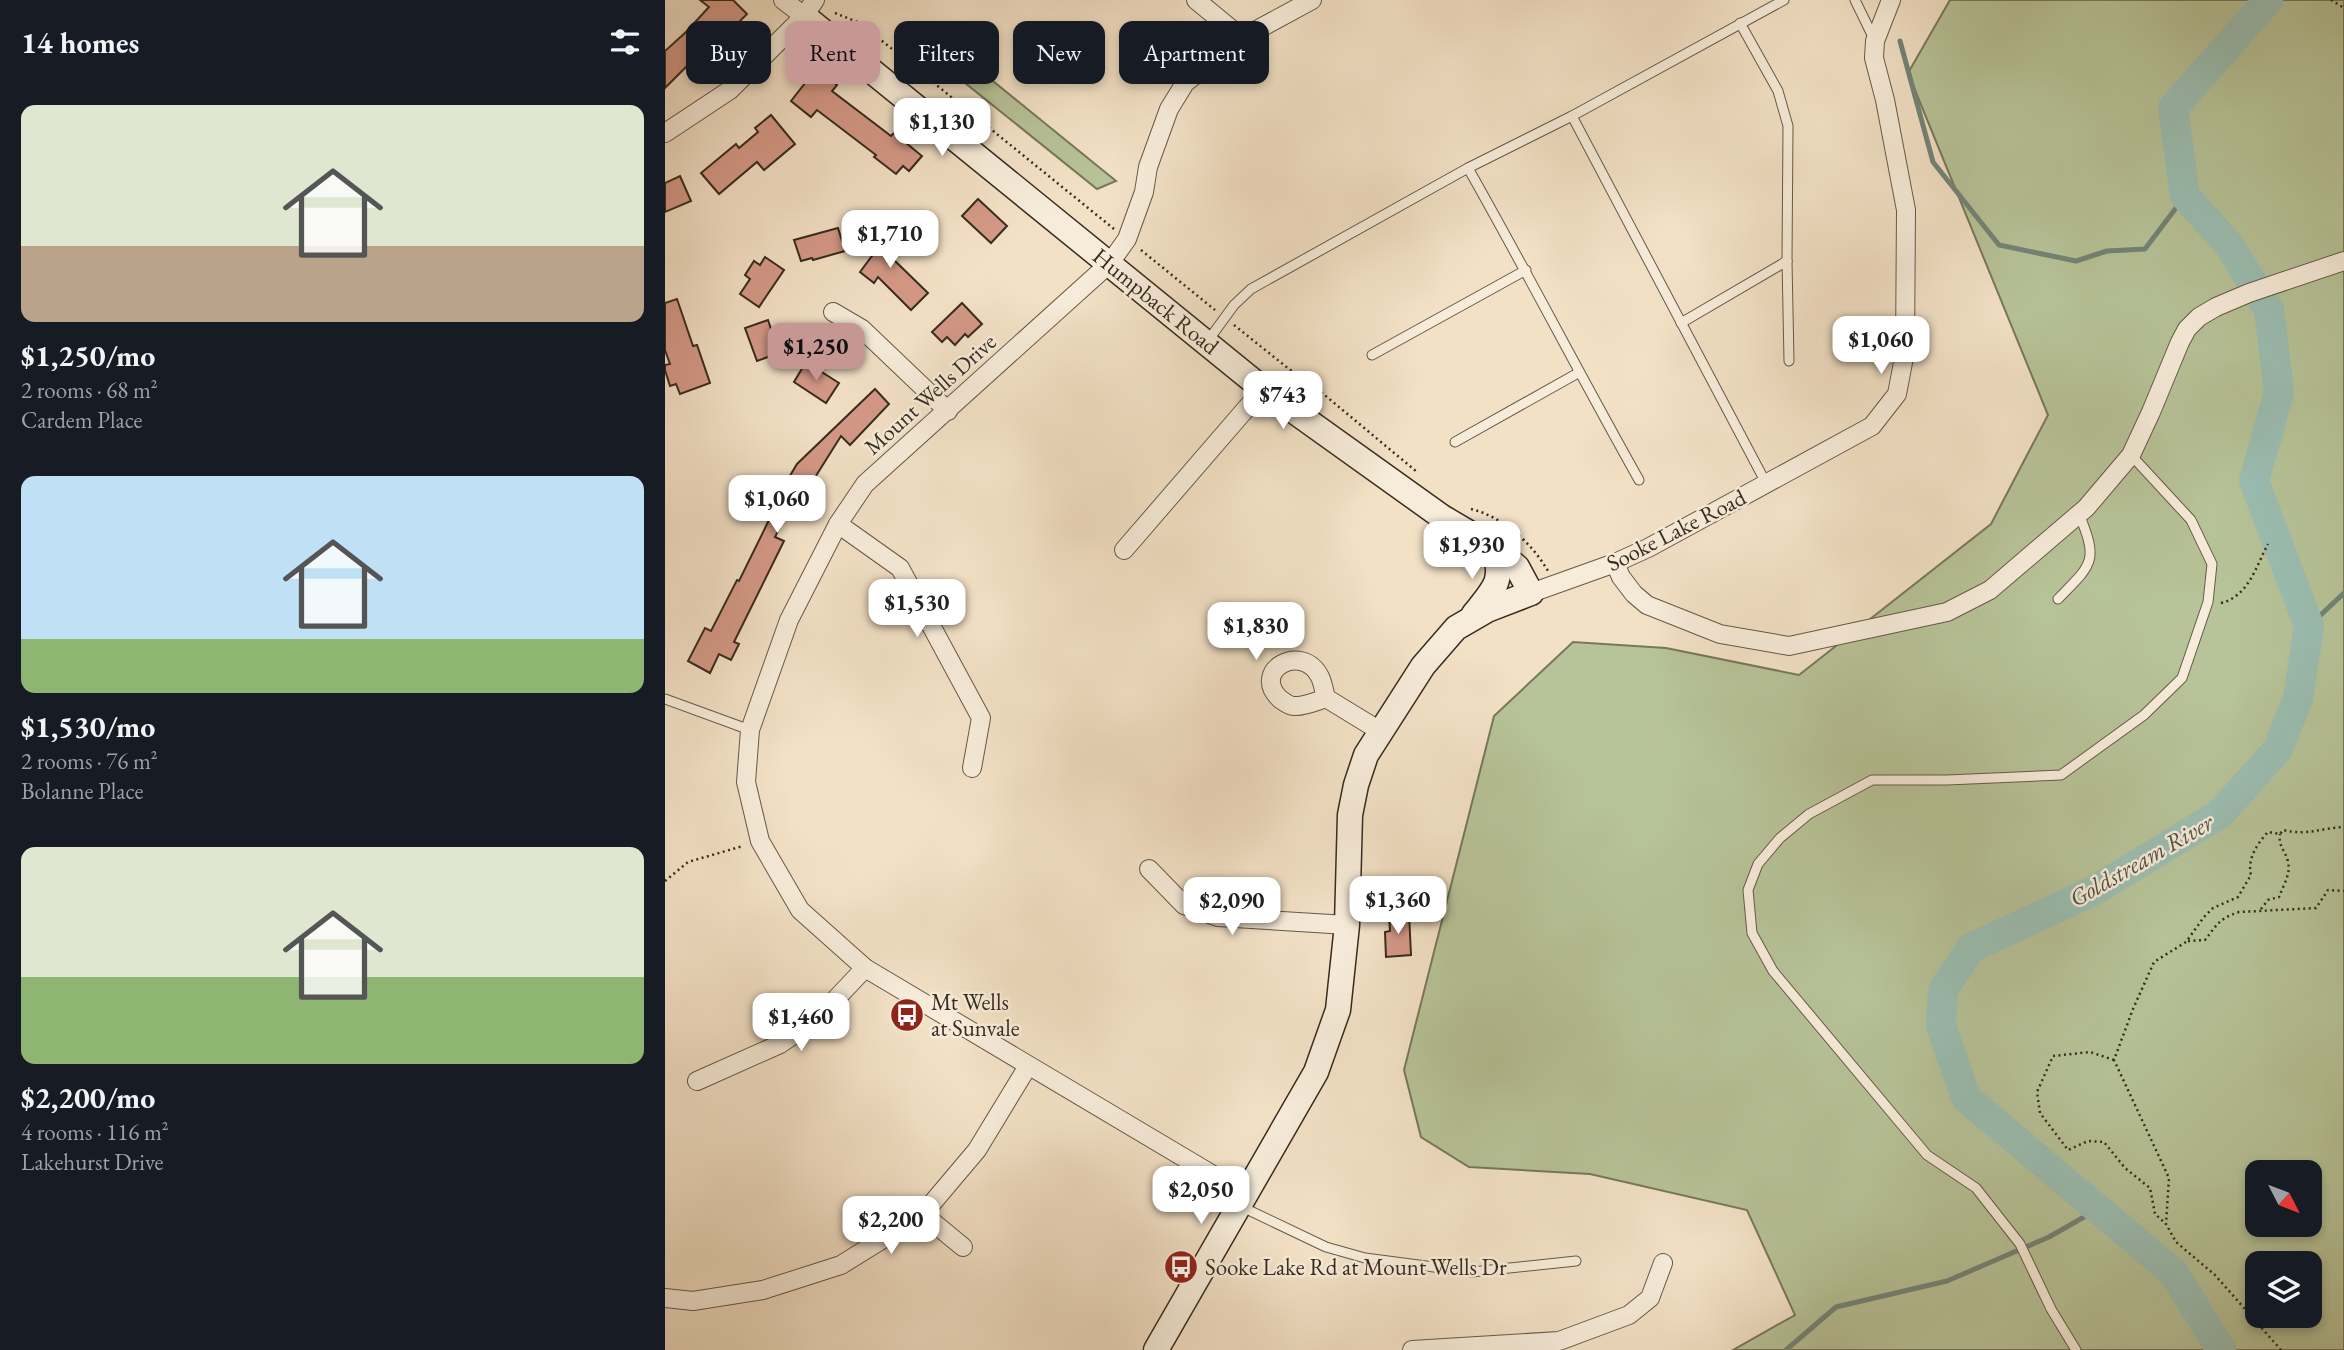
<!DOCTYPE html>
<meta charset="utf-8">
<style>
:root{--surface:#171b24;--page:#242831;--text:#f1f3f6;--muted:#9ea1a6;--accent:#c59692}
body{margin:0;font-family:"EB Garamond",serif;background:var(--page);color:var(--text);height:100vh;display:flex;flex-direction:column;font-size:26px;white-space:nowrap}
*{box-sizing:border-box;margin:0}
p{font-size:23px;color:var(--muted)}
.icon{flex:none;width:38px;height:38px;fill:none;stroke:currentColor;stroke-width:2;stroke-linecap:round;stroke-linejoin:round}
.map{position:relative;flex:1;overflow:hidden}
.panel{display:flex;flex-direction:column;background:var(--surface);width:665px}
.panel>*{flex:none}
.banner{position:absolute;left:21px;top:21px;width:665px;height:63px;display:flex;gap:14px}
.needle{width:46px;rotate:132deg}
.tools{position:absolute;left:1580px;top:1160px;display:grid;gap:14px}
.tools a{display:grid;place-items:center;width:77px;height:77px;border-radius:14px;background:var(--surface);box-shadow:0 4px 10px #0003;font-size:35px}
.price{position:absolute;translate:-50% -60px;padding:0 16px;border-radius:14px;background:#fff;color:#222;font-size:23px;line-height:46px;filter:drop-shadow(0 2px 4px #0008)}
.price::after{content:'';position:absolute;left:50%;top:42px;width:21px;height:16px;margin-left:-10px;background:inherit;clip-path:polygon(0 0,100% 0,50% 100%)}
.price.on{background:var(--accent);color:#111}
ul{padding:0;list-style:none}
li{display:grid;align-content:center;gap:14px;height:371px;padding:0 21px}
li span{display:grid;place-items:center;height:217px;border-radius:14px;color:#555}
li>.icon{margin-inline-start:auto}
span .icon{width:126px;height:126px;fill:#fffc;stroke-width:1}
li b{font-size:30px}
h2{display:flex;justify-content:space-between;align-items:center;height:84px;padding:0 21px;font-size:30px}
.tag{padding:0 24px;border-radius:14px;background:var(--surface);box-shadow:0 4px 10px #0003;font-size:24px;line-height:63px}
.tag.on{background:var(--accent);color:#111}
main{display:flex;flex:1;min-height:0}
.map>svg:first-child{display:block}
.green{fill:#b7c398;stroke:#77785c;stroke-width:2;fill-rule:evenodd}
.lines{fill:none;stroke-linecap:round;stroke-linejoin:round}
.stream{stroke:#738477;stroke-width:5}
.river{stroke:#9bbeb2;stroke-width:30}
.building{fill:#d59987;stroke:#372c1f;stroke-width:2}
.lane-casing{stroke:#665949;stroke-width:11}
.street-casing{stroke:#665949;stroke-width:20}
.secondary-casing{stroke:#372c1f;stroke-width:27}
.path{stroke:#372c1f;stroke-width:2.5;stroke-dasharray:2 3.5;stroke-linecap:butt}
.lane{stroke:#f7ecda;stroke-width:9}
.street{stroke:#f7ecda;stroke-width:18}
.secondary{stroke:#f7ecda;stroke-width:24}
.labels{text-anchor:middle;dominant-baseline:central;stroke-width:5;stroke-linejoin:round;paint-order:stroke}
.street-label{font-size:23px;fill:#372c1f;stroke:#f7ecda}
.poi-label{font-size:23px;fill:#372c1f;stroke:#f7ecda;text-anchor:start}
.water-label{font-size:24px;font-style:italic;fill:#505044;stroke:#f7ecda}
</style>
<main>
<section class="panel">
<h2>14 homes<svg class="icon" aria-label="filters" viewBox="0 0 24 24"><path d="M4 7h16M4 17h16"/><circle cx="9" cy="7" r="2"/><circle cx="15" cy="17" r="2"/></svg></h2>
<ul>
<li><span style="background:linear-gradient(#dfe7d0 65%,#b9a48a 0)"><svg class="icon" aria-label="home" viewBox="0 0 24 24"><path d="M3 11l9-7 9 7M6 9v11h12V9"/></svg></span><div><b>$1,250/mo</b><p>2 rooms · 68 m²</p><p>Cardem Place</p></div></li>
<li><span style="background:linear-gradient(#bfe0f5 75%,#8fb573 0)"><svg class="icon" aria-label="home" viewBox="0 0 24 24"><path d="M3 11l9-7 9 7M6 9v11h12V9"/></svg></span><div><b>$1,530/mo</b><p>2 rooms · 76 m²</p><p>Bolanne Place</p></div></li>
<li><span style="background:linear-gradient(#dfe7d0 60%,#8fb573 0)"><svg class="icon" aria-label="home" viewBox="0 0 24 24"><path d="M3 11l9-7 9 7M6 9v11h12V9"/></svg></span><div><b>$2,200/mo</b><p>4 rooms · 116 m²</p><p>Lakehurst Drive</p></div></li>
</ul>
</section>
<div class="map">
<svg width="1679" height="1350" viewBox="0 0 1679 1350">
<rect width="100%" height="100%" fill="#f3e1c6"/>
<filter id="stains"><feTurbulence type="fractalNoise" baseFrequency=".00286" numOctaves="4"/><feColorMatrix values="0 0 0 0 .2 0 0 0 0 .09 0 0 0 0 .02 0 0 0 .5 -.17"/></filter>
<radialGradient id="worn" r=".72"><stop offset=".6" stop-color="#630" stop-opacity="0"/><stop offset="1" stop-color="#630" stop-opacity=".3"/></radialGradient>
<g class="green">
<path d="M1285 0H1679V1350H1068L1130 1315 1082 1210 925 1174 804 1167 756 1137 739 1070 829 716 908 642 1001 648 1134 675 1326 524 1383 415 1243 73ZM1592 1172H1645V1225H1592ZM1592 1264H1645V1316H1592Z"/>
<polygon points="286,47 451,181 432,189 274,62"/>
</g>
<g class="lines">
<g class="stream">
<polyline points="1235,41 1268,162 1334,245 1411,261 1442,251 1480,249 1520,196"/>
<polyline points="1644,626 1679,593"/>
<polyline points="1121,1350 1171,1307 1282,1281 1384,1237 1433,1209"/>
</g>
<polyline class="river" points="1556,1350 1509,1273 1301,1098 1276,1026 1278,990 1306,948 1428,891 1555,814 1613,749 1633,698 1644,626 1589,481 1614,392 1604,310 1564,245 1520,196 1508,108 1603,0"/>
</g>
<g class="building">
<polygon points="35,0 68,0 82,14 26,70 22,66 0,88 0,51 21,32 44,7"/>
<polygon points="152,68 172,85 167,91 226,136 229,133 257,156 244,171 238,166 231,174 209,157 211,155 152,110 146,117 126,101"/>
<polygon points="106,115 130,144 99,170 92,162 54,194 36,173 71,144 74,148 93,132 90,128"/>
<polygon points="15,176 26,201 0,212 0,183"/>
<polygon points="313,199 342,226 326,243 297,216"/>
<polygon points="203,227 233,249 227,258 263,293 246,310 213,277 209,283 195,272 218,241 188,249"/>
<polygon points="173,228 180,251 148,260 147,258 136,261 129,240"/>
<polygon points="100,257 119,270 94,307 75,294 85,279 80,275 89,261 95,265"/>
<polygon points="12,299 28,346 32,345 45,383 15,394 11,384 5,386 0,370 0,365 5,364 0,350 0,303"/>
<polygon points="297,303 317,324 303,337 300,334 290,345 282,337 277,342 267,332"/>
<polygon points="103,320 114,353 92,361 80,328"/>
<polygon points="141,362 174,383 161,403 129,382"/>
<polygon points="210,389 224,404 185,445 176,436 149,479 134,511 125,507 110,537 119,541 69,642 74,644 66,660 54,654 45,673 23,661 40,628 46,631 72,580 74,581 104,520 95,515 112,480 120,484 132,464"/>
<polygon points="744,913 746,955 721,957 720,932 725,931 724,914"/>
</g>
<g class="lines">
<g class="lane-casing">
<g id="lane">
<polyline points="1190,0 1209,39"/>
<polyline points="1075,23 1113,91 1123,126 1122,261 1124,361"/>
<polyline points="907,116 1101,483"/>
<path d="M803 168C862 272 916 377 974 480"/>
<polyline points="1016,323 1122,261"/>
<polyline points="542,342 569,305 586,289 803,168 907,116 1119,0"/>
<polyline points="707,355 861,270"/>
<polyline points="790,442 913,373"/>
<path d="M1393 599C1427 564 1434 562 1414 514"/>
<polyline points="0,699 85,730"/>
<polyline points="575,1206 661,1247 700,1258 807,1272 911,1261"/>
<polyline points="1411,1350 1386,1309 1355,1244 1311,1188 1262,1155 1108,971 1087,933 1083,890 1093,864 1115,838 1144,814 1207,780 1282,780 1396,775 1479,715 1517,678 1543,602 1547,564 1526,520 1466,455"/>
</g>
</g>
<g class="street-casing">
<g id="street">
<polyline points="118,0 139,16"/>
<polyline points="531,0 577,38"/>
<polyline points="0,133 65,90 139,16 150,0"/>
<polyline points="168,312 197,329 283,411"/>
<polyline points="173,524 235,568 316,718 307,768"/>
<polyline points="459,550 598,389"/>
<polyline points="950,563 956,577 969,594 982,605 1055,634 1124,646 1282,612 1325,590 1421,508 1466,455 1486,412 1515,342 1522,329 1534,317 1551,307 1584,293 1679,261"/>
<polyline points="866,593 950,563 983,548 1207,426 1232,394 1240,352 1241,210 1220,100 1209,58 1210,41 1226,0"/>
<path d="M661 698C652 701 639 707 629 706 624 706 619 702 615 699 585 671 637 641 655 677 658 683 659 691 661 698L715 731"/>
<polyline points="484,869 519,905 553,917 682,925"/>
<polyline points="32,1081 115,1044 152,1019 200,968"/>
<polyline points="580,1194 200,968 135,910 95,841 81,782 85,730 124,620 173,524 200,484 445,263 462,239 479,192 483,167 504,109 520,83 577,38 647,0"/>
<polyline points="258,1214 298,1247"/>
<polyline points="0,1298 28,1301 98,1290 176,1265 258,1214 312,1150 363,1066"/>
<polyline points="747,1350 894,1341 964,1315 985,1298 998,1263"/>
</g>
</g>
<g class="secondary-casing">
<g id="secondary">
<polyline points="139,16 598,389 777,517 828,547 852,567 866,593 822,610 791,628 758,666 701,755 691,785 685,815 682,925 673,1010 651,1072 491,1350"/>
<path d="M809 614C830 588 840 580 828 547"/>
</g>
</g>
<g class="path">
<polyline points="1666,0 1679,8"/>
<polyline points="170,13 195,23 449,229"/>
<polyline points="476,250 550,310"/>
<polyline points="569,325 624,369 656,392 752,472"/>
<path d="M806 509C838 517 866 542 883 571"/>
<path d="M1556 603C1584 596 1591 566 1603 544"/>
<polyline points="0,881 23,862 78,846"/>
<path d="M1596 909 1603 900 1614 897C1618 886 1626 874 1623 862 1621 851 1613 847 1615 834"/>
<path d="M1523 941 1540 940C1552 925 1553 919 1574 912L1651 908 1663 890 1679 891"/>
<polyline points="1449,1060 1425,1052 1388,1056 1372,1092 1375,1113 1403,1150 1423,1141 1439,1142 1460,1168 1485,1188 1490,1214 1501,1224"/>
<path d="M1616 1350 1550 1275 1511 1242 1501 1224 1504 1178 1449 1060 1468 1009 1489 962 1521 942 1539 917 1548 908 1573 897 1586 875C1582 859 1592 844 1603 832L1615 834 1618 830C1643 836 1655 828 1679 827"/>
</g>
<use href="#lane" class="lane"/>
<use href="#street" class="street"/>
<use href="#secondary" class="secondary"/>
</g>
<defs>
<g id="bus-disc" transform="scale(1.75)"><circle r="9.5" fill="#8f2418" stroke="#f7ecda"/><path d="M-5-6H5V4H4V6H2V4H-2V6H-4V4H-5ZM-3.5-4V0h7V-4ZM-3.5 1.2v1.5H-2V1.2ZM2 1.2v1.5H3.5V1.2Z" fill="#fff"/></g>
</defs>
<g fill-rule="evenodd">
<use href="#bus-disc" x="242" y="1015"/>
<use href="#bus-disc" x="516" y="1267"/>
</g>
<g class="labels">
<g class="street-label">
<text transform="translate(491 301) rotate(39)">Humpback Road</text>
<text transform="translate(265 394) rotate(-42)">Mount Wells Drive</text>
<text transform="translate(1011 530) rotate(-27)">Sooke Lake Road</text>
</g>
<g class="poi-label">
<text x="266" y="1002">Mt Wells<tspan x="266" dy="26">at Sunvale</tspan></text>
<text x="540" y="1267">Sooke Lake Rd at Mount Wells Dr</text>
</g>
<g class="water-label">
<text transform="translate(1476 860) rotate(-30)">Goldstream River</text>
</g>
</g>
<rect width="100%" height="100%" filter="url(#stains)"/>
<rect width="100%" height="100%" fill="url(#worn)"/>
</svg>
<div class="tools">
<a><svg class="needle" viewBox="-14 -14 28 28"><path d="M0-13l5 13h-10z" fill="#e53935"/><path d="M0 13l5-13h-10z" fill="#9ea1a6"/></svg></a>
<a><svg class="icon" aria-label="layers" viewBox="0 0 24 24"><path d="M12 4l9 5-9 5-9-5zM3 14l9 5 9-5"/></svg></a>
</div>
<b class="price" style="left:277px;top:158px">$1,130</b>
<b class="price" style="left:225px;top:270px">$1,710</b>
<b class="price" style="left:1216px;top:376px">$1,060</b>
<b class="price on" style="left:151px;top:383px">$1,250</b>
<b class="price" style="left:618px;top:431px">$743</b>
<b class="price" style="left:112px;top:535px">$1,060</b>
<b class="price" style="left:807px;top:581px">$1,930</b>
<b class="price" style="left:252px;top:639px">$1,530</b>
<b class="price" style="left:591px;top:662px">$1,830</b>
<b class="price" style="left:733px;top:936px">$1,360</b>
<b class="price" style="left:567px;top:937px">$2,090</b>
<b class="price" style="left:136px;top:1053px">$1,460</b>
<b class="price" style="left:536px;top:1226px">$2,050</b>
<b class="price" style="left:226px;top:1256px">$2,200</b>
<div class="banner">
<a class="tag">Buy</a>
<a class="tag on">Rent</a>
<a class="tag">Filters</a>
<a class="tag">New</a>
<a class="tag">Apartment</a>
</div>
</div>
</main>
